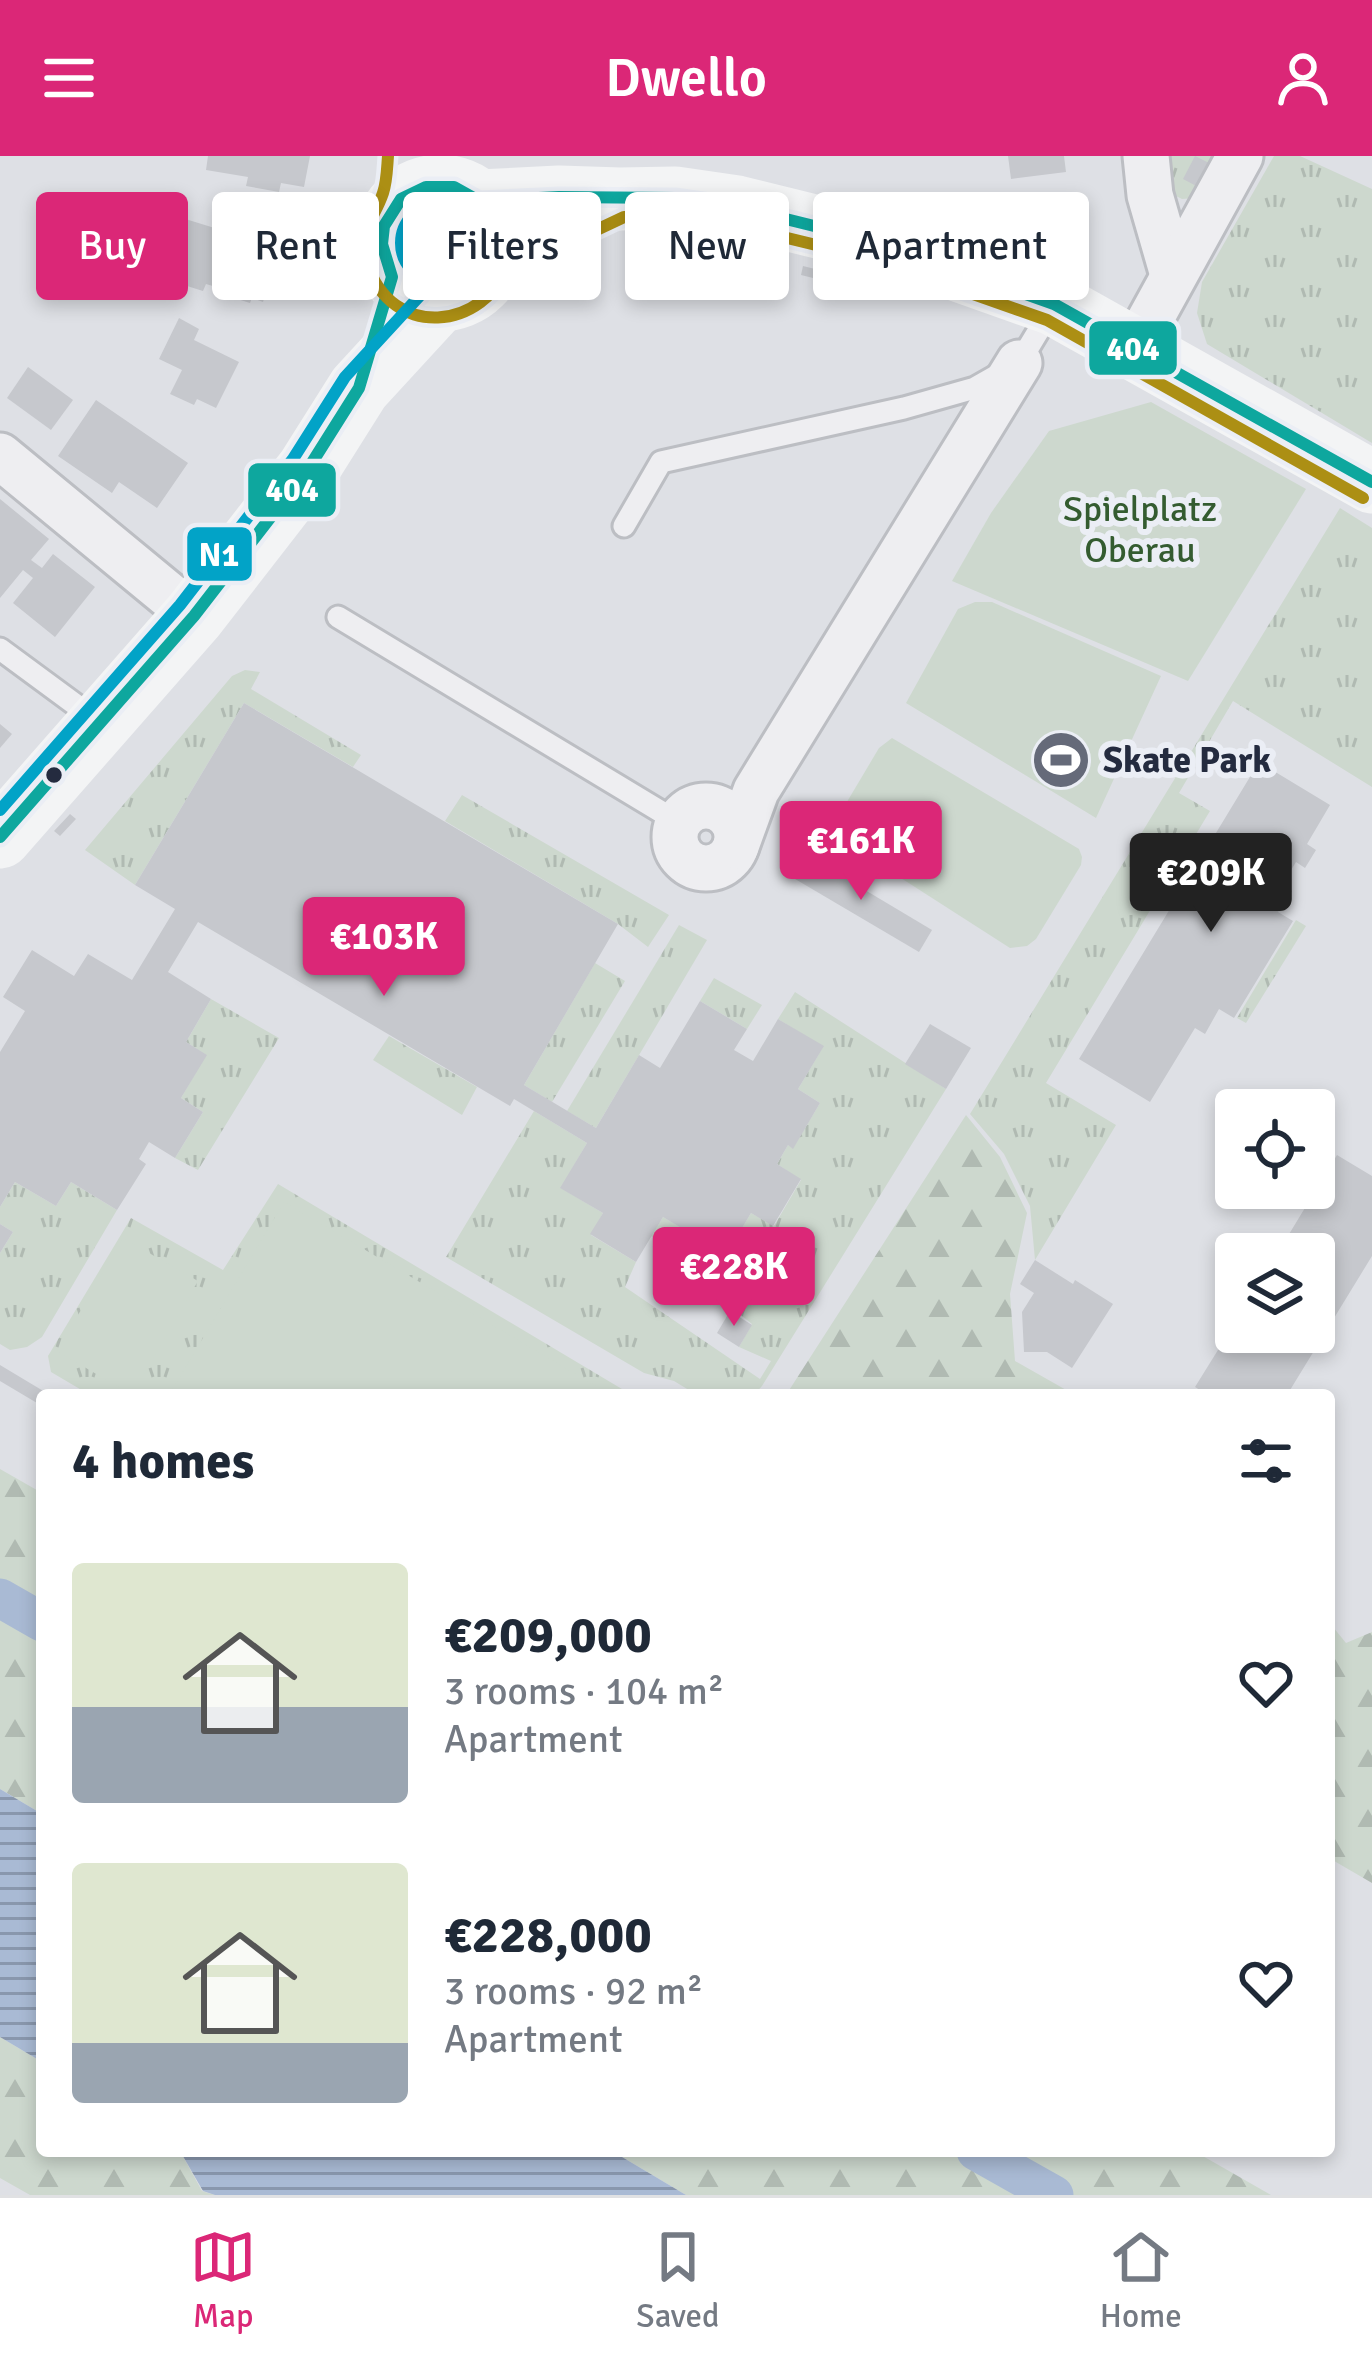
<!DOCTYPE html>
<meta charset="utf-8">
<style>
:root{--surface:#fff;--page:#f6f6f7;--text:#1f2937;--muted:#747a83;--line:#e0e1e3;--accent:#db2777}
body{margin:0;font-family:Signika,sans-serif;background:var(--page);color:var(--text);height:100vh;display:flex;flex-direction:column;font-size:45px;white-space:nowrap}
*{box-sizing:border-box;margin:0}
p{font-size:39px;color:var(--muted)}
.icon{flex:none;width:66px;height:66px;fill:none;stroke:currentColor;stroke-width:2;stroke-linecap:round;stroke-linejoin:round}
.map{position:relative;flex:1;overflow:hidden}
.panel{position:absolute;left:36px;top:1233px;width:1299px;height:768px;display:flex;flex-direction:column;background:var(--surface);border-radius:12px;box-shadow:0 6px 18px #0003}
.panel>*{flex:none}
.hud{position:absolute;left:36px;top:36px;width:1302px;height:108px;display:flex;gap:24px}
.tools{position:absolute;left:1215px;top:933px;display:grid;gap:24px}
.tools a{display:grid;place-items:center;width:120px;height:120px;border-radius:12px;background:var(--surface);box-shadow:0 6px 18px #0003;font-size:60px}
.price{position:absolute;translate:-50% -102px;padding:0 27px;border-radius:12px;background:var(--accent);color:#fff;font-size:39px;line-height:78px;filter:drop-shadow(0 3px 6px #0008)}
.price::after{content:'';position:absolute;left:50%;top:72px;width:36px;height:27px;margin-left:-18px;background:inherit;clip-path:polygon(0 0,100% 0,50% 100%)}
.price.selected{background:#222;color:#fff}
ul{padding:0;list-style:none}
li{display:flex;align-items:center;gap:36px;height:300px;padding:0 36px}
li span{display:grid;place-items:center;flex:none;width:336px;height:240px;border-radius:12px;color:#555}
li>.icon{margin-inline-start:auto}
span .icon{width:144px;height:144px;fill:#fffc;stroke-width:1}
li b{font-size:51px}
h2{display:flex;justify-content:space-between;align-items:center;height:144px;padding:0 36px;font-size:51px}
.tag{padding:0 42px;border-radius:12px;background:var(--surface);box-shadow:0 6px 18px #0003;font-size:42px;line-height:108px}
.tag.selected{background:var(--accent);color:#fff}
header{display:flex;justify-content:space-between;align-items:center;height:156px;padding:0 36px;background:var(--accent);color:#fff;font-size:54px;font-weight:600}
.dock{display:flex;justify-content:space-around;align-items:center;height:168px;border-top:3px solid var(--line);background:var(--surface);font-size:33px;color:var(--muted)}
.dock a{display:grid;justify-items:center;gap:6px}
.dock .selected{color:var(--accent)}
.map>svg:first-child{display:block}
.grass{fill:url(#grass-tufts)}
.forest{fill:url(#forest-firs)}
.park{fill:#cdd8ce}
.garden{fill:url(#garden-furrows)}
.water{fill:url(#water-rules)}
.lines{fill:none;stroke-linecap:round;stroke-linejoin:round}
.canal{stroke:#a9bad4;stroke-width:39}
.building{fill:#c6c8cd}
.lane-casing{stroke:#bcbec3;stroke-width:27}
.street-casing{stroke:#bcbec3;stroke-width:51}
.lane{stroke:#eeeef1;stroke-width:21}
.street{stroke:#eeeef1;stroke-width:45}
.secondary{stroke:#f3f4f5;stroke-width:63}
.bus-1-casing{stroke:#ebeef5;stroke-width:21}
.bus-2-casing{stroke:#ebeef5;stroke-width:21}
.bus-3-casing{stroke:#ebeef5;stroke-width:21}
.bus-1{stroke:#0ea79e;stroke-width:12}
.bus-2{stroke:#ac8f14;stroke-width:12}
.bus-3{stroke:#02a3c7;stroke-width:12}
.bus-dot{fill:#242b3f;stroke:#ebeef5;stroke-width:4.5}
.labels{text-anchor:middle;dominant-baseline:central;stroke-width:12;stroke-linejoin:round;paint-order:stroke}
.park-label{font-size:36px;fill:#345c30;stroke:#ebeef5}
.poi-label{font-size:36px;font-weight:bold;fill:#242b3f;stroke:#ebeef5;text-anchor:start}
.line-badge{stroke:#ebeef5;stroke-width:4.5}
.badge-label{font-size:33px;text-anchor:middle;font-weight:bold;fill:#fff}
</style>
<header><svg class="icon" aria-label="menu" viewBox="0 0 24 24"><path d="M4 6h16M4 12h16M4 18h16"/></svg>Dwello<svg class="icon" aria-label="person" viewBox="0 0 24 24"><circle cx="12" cy="8" r="4"/><path d="M4 21q1-7 8-7t8 7"/></svg></header>
<div class="map">
<svg width="1372" height="2039" viewBox="0 0 1372 2039">
<defs>
<pattern id="grass-tufts" width="24" height="20" patternUnits="userSpaceOnUse" patternTransform="scale(3)"><rect width="24" height="20" fill="#cdd8ce"/><path d="M3 7l-1-3M5 7V3M7 7l1-3M15 17l-1-3M17 17v-4M19 17l1-3" fill="none" stroke="#b0bab2"/></pattern>
<pattern id="forest-firs" width="22" height="20" patternUnits="userSpaceOnUse" patternTransform="scale(3)"><rect width="22" height="20" fill="#cdd8ce"/><path d="M5 1l3.5 6h-7zM16 11l3.5 6h-7z" fill="#b0bab2"/></pattern>
<pattern id="garden-furrows" width="10" height="10" patternUnits="userSpaceOnUse" patternTransform="scale(3)"><rect width="10" height="10" fill="#cdd8ce"/><path d="M-1 1l2-2M0 10L10 0M9 11l2-2" fill="none" stroke="#b0bab2"/></pattern>
<pattern id="water-rules" width="6" height="5" patternUnits="userSpaceOnUse" patternTransform="scale(3)"><rect width="6" height="5" fill="#a9bad4"/><path d="M0 2.5h6" fill="none" stroke="#8997ad"/></pattern>
</defs>
<rect width="100%" height="100%" fill="#dee0e5"/>
<g class="grass">
<polygon points="1160,0 1226,0 1195,42 1182,43 1170,37"/>
<polygon points="1274,0 1300,0 1372,33 1372,287 1207,188 1197,157 1202,126"/>
<polygon points="1340,352 1372,372 1372,631 1233,545 1179,637 1210,655 1046,927 1116,969 1035,1104 1030,1050 1004,998 970,958"/>
<polygon points="245,514 260,516 251,533 361,599 353,611 244,547 135,729 85,694 232,520"/>
<polygon points="462,639 669,759 648,791 618,768 445,665"/>
<polygon points="1296,764 1306,770 1246,867 1237,862"/>
<polygon points="679,769 707,784 596,972 567,955"/>
<polygon points="595,807 625,825 552,946 524,929"/>
<polygon points="714,822 762,849 747,873 700,845"/>
<polygon points="795,836 946,933 762,1230 754,1239 697,1239 674,1225 644,1217 446,1101 534,955 587,987 561,1032 603,1057 591,1079 636,1106 625,1131 760,1223 771,1205 739,1191 752,1168 668,1101 672,1094 651,1080 663,1061 726,1098 751,1057 774,1070 801,1024 777,1008 788,989 793,992 820,947 798,933 823,891 778,863"/>
<polygon points="211,843 279,882 198,1014 175,1002 203,956 181,942 206,899 186,886"/>
<polygon points="389,880 477,931 462,959 373,904"/>
<polygon points="15,1026 56,1050 71,1026 117,1054 42,1181 27,1191 10,1194 0,1188 0,1097 13,1076 0,1068 0,1051"/>
<polygon points="278,1028 632,1239 90,1239 51,1216 48,1200 131,1062 223,1114"/>
</g>
<g class="forest">
<polygon points="966,959 1000,1001 1027,1057 1010,1138 1015,1205 1075,1239 786,1239"/>
<polygon points="0,1313 42,1337 42,1658 0,1633"/>
<polygon points="1329,1466 1346,1487 1372,1476 1372,1727 1329,1702"/>
<polygon points="0,1881 42,1906 42,1995 180,1995 202,2035 215,2039 30,2039 0,2022"/>
<polygon points="612,1995 1194,1995 1271,2039 686,2039"/>
</g>
<g class="park">
<polygon points="1151,246 1306,333 1188,525 952,425 991,357 1049,275"/>
<polygon points="975,446 992,446 1161,520 1096,662 906,547 958,453"/>
<polygon points="892,582 1079,693 1082,701 1081,709 1036,783 1027,790 1010,792 837,681 834,673 835,666 879,592"/>
<polygon points="284,1046 611,1239 169,1239"/>
<polygon points="123,1082 198,1125 132,1239 57,1195"/>
</g>
<circle class="garden" cx="441" cy="87" r="36"/>
<g class="water">
<polygon points="0,1633 42,1658 42,1906 0,1881"/>
<polygon points="180,1995 612,1995 686,2039 215,2039 203,2035"/>
</g>
<g class="lines">
<g class="canal">
<polyline points="0,1442 42,1466"/>
<polyline points="976,1995 1054,2039"/>
</g>
</g>
<g class="building">
<polygon points="208,0 310,0 304,31 281,27 279,36 246,30 248,21 206,14"/>
<polygon points="1008,0 1064,0 1066,16 1011,23"/>
<polygon points="1195,0 1215,10 1202,33 1183,23"/>
<polygon points="153,53 234,78 231,84 278,99 263,146 252,142 250,147 215,136 216,131 206,128 203,135 133,113 135,107 102,97 115,56 148,66"/>
<polygon points="803,110 827,116 825,125 801,119"/>
<polygon points="179,162 199,173 194,184 239,206 216,252 197,243 194,249 170,238 182,214 159,203"/>
<polygon points="28,211 73,244 51,274 7,242"/>
<polygon points="96,244 188,307 157,352 119,326 112,337 58,300"/>
<polygon points="0,343 49,383 31,404 42,412 53,398 95,431 55,481 13,447 33,422 23,414 0,442"/>
<polygon points="244,547 618,768 524,929 596,972 639,899 660,912 700,845 747,873 734,894 753,905 778,863 824,890 798,933 820,947 793,993 788,989 777,1008 801,1023 773,1070 751,1057 726,1099 663,1061 636,1106 590,1078 603,1057 560,1032 587,987 514,943 510,950 198,766 168,816 211,843 186,886 207,899 181,942 203,956 175,1002 149,986 139,1003 146,1008 117,1054 71,1026 56,1050 15,1026 0,1051 0,896 25,855 3,841 32,794 74,820 88,798 132,824 175,753 135,729"/>
<polygon points="0,568 12,578 0,592"/>
<polygon points="1259,606 1330,649 1307,688 1316,694 1305,712 1296,706 1282,729 1292,735 1278,756 1293,765 1234,862 1219,853 1205,878 1195,872 1150,946 1079,903"/>
<polygon points="70,658 76,663 60,680 54,675"/>
<polygon points="803,697 932,774 919,796 790,720"/>
<polygon points="930,868 971,892 946,933 905,908"/>
<polygon points="1337,999 1372,1020 1372,1100 1287,1239 1208,1239 1195,1231 1236,1165 1236,1176 1314,1176 1314,1098 1277,1098"/>
<polygon points="0,1068 13,1076 0,1097"/>
<polygon points="1035,1104 1073,1128 1075,1124 1113,1148 1072,1212 1047,1196 1024,1196 1022,1156 1034,1137 1020,1128"/>
<polygon points="1236,1119 1236,1156 1220,1146"/>
<polygon points="730,1155 752,1169 739,1191 717,1177"/>
<polygon points="0,1209 50,1239 42,1239 42,1250 0,1225"/>
</g>
<g class="lines">
<g class="lane-casing">
<g id="lane">
<polyline points="624,370 661,306 904,252 975,232 1019,207 1051,154"/>
<polyline points="338,461 678,666"/>
<polyline points="0,493 95,563"/>
</g>
</g>
<g class="street-casing">
<g id="street">
<polyline points="1146,0 1150,39 1173,119"/>
<polyline points="1135,191 1240,0"/>
<polyline points="0,300 194,460"/>
<circle cx="706" cy="681" r="31"/>
<polyline points="736,690 756,635 1019,207"/>
</g>
</g>
<use href="#lane" class="lane"/>
<use href="#street" class="street"/>
<g class="secondary">
<circle cx="440" cy="87" r="57"/>
<polyline points="479,45 559,41 620,43 675,42 737,51 879,86 1054,148 1372,326"/>
<polyline points="0,681 194,460 308,313 359,232 439,145"/>
</g>
<g class="bus-1-casing">
<polyline id="bus-1" points="0,681 194,460 308,313 359,232 392,121 382,88 384,70 401,43 426,31 454,31 479,45 559,41 675,42 737,51 879,86 1054,148 1372,326"/>
</g>
<g class="bus-2-casing">
<path id="bus-2" d="M388 0C387 12 387 25 383 37 374 64 357 75 367 107 391 184 484 176 511 105L571 86 624 61 674 60 734 69 874 103 1047 164 1363 342"/>
</g>
<g class="bus-3-casing">
<g id="bus-3">
<circle cx="440" cy="87" r="39"/>
<polyline points="0,654 180,449 293,303 345,221 426,133"/>
</g>
</g>
<use href="#bus-1" class="bus-1"/>
<use href="#bus-2" class="bus-2"/>
<use href="#bus-3" class="bus-3"/>
</g>
<defs>
<g id="stadium-disc" transform="scale(3)"><circle r="9.5" fill="#656a79" stroke="#ebeef5"/><path d="M0-5a6.5 5 0 1 0 0 10a6.5 5 0 1 0 0-10ZM-3.5-1.8h7v3.6h-7Z" fill="#fff"/></g>
</defs>
<g fill-rule="evenodd">
<use href="#stadium-disc" x="1061" y="604"/>
</g>
<circle class="bus-dot" cx="54" cy="619" r="10"/>
<g class="labels">
<g class="park-label">
<text x="1140" y="353">Spielplatz<tspan x="1140" dy="41">Oberau</tspan></text>
</g>
<g class="poi-label">
<text x="1103" y="604">Skate Park</text>
</g>
</g>
<g class="line-badge">
<rect x="1087" y="163" width="92" height="58" rx="12" fill="#0ea79e"/>
<rect x="246" y="305" width="92" height="58" rx="12" fill="#0ea79e"/>
<rect x="185" y="369" width="69" height="58" rx="12" fill="#02a3c7"/>
</g>
<g class="badge-label">
<text x="1133" y="204">404</text>
<text x="292" y="345">404</text>
<text x="219" y="410">N1</text>
</g>
</svg>
<div class="tools">
<a><svg class="icon" aria-label="locate" viewBox="0 0 24 24"><circle cx="12" cy="12" r="6"/><path d="M12 2v4M12 18v4M2 12h4M18 12h4"/></svg></a>
<a><svg class="icon" aria-label="layers" viewBox="0 0 24 24"><path d="M12 4l9 5-9 5-9-5zM3 14l9 5 9-5"/></svg></a>
</div>
<b class="price" style="left:861px;top:747px">€161K</b>
<b class="price selected" style="left:1211px;top:779px">€209K</b>
<b class="price" style="left:384px;top:843px">€103K</b>
<b class="price" style="left:734px;top:1173px">€228K</b>
<div class="hud">
<a class="tag selected">Buy</a>
<a class="tag">Rent</a>
<a class="tag">Filters</a>
<a class="tag">New</a>
<a class="tag">Apartment</a>
</div>
<section class="panel">
<h2>4 homes<svg class="icon" aria-label="filters" viewBox="0 0 24 24"><path d="M4 7h16M4 17h16"/><circle cx="9" cy="7" r="2"/><circle cx="15" cy="17" r="2"/></svg></h2>
<ul>
<li><span style="background:linear-gradient(#dfe7d0 60%,#9aa5b1 0)"><svg class="icon" aria-label="home" viewBox="0 0 24 24"><path d="M3 11l9-7 9 7M6 9v11h12V9"/></svg></span><div><b>€209,000</b><p>3 rooms · 104 m²</p><p>Apartment</p></div><svg class="icon" aria-label="heart" viewBox="0 0 24 24"><path d="M12 20l-8-8c-3-5 5-10 8-4 3-6 11-1 8 4z"/></svg></li>
<li><span style="background:linear-gradient(#dfe7d0 75%,#9aa5b1 0)"><svg class="icon" aria-label="home" viewBox="0 0 24 24"><path d="M3 11l9-7 9 7M6 9v11h12V9"/></svg></span><div><b>€228,000</b><p>3 rooms · 92 m²</p><p>Apartment</p></div><svg class="icon" aria-label="heart" viewBox="0 0 24 24"><path d="M12 20l-8-8c-3-5 5-10 8-4 3-6 11-1 8 4z"/></svg></li>
</ul>
</section>
</div>
<nav class="dock">
<a class="selected"><svg class="icon" aria-label="map" viewBox="0 0 24 24"><path d="M3 6l6-2 6 2 6-2v14l-6 2-6-2-6 2zM9 4v14M15 6v14"/></svg>Map</a>
<a><svg class="icon" aria-label="saved" viewBox="0 0 24 24"><path d="M7 4h10v16l-5-4-5 4z"/></svg>Saved</a>
<a><svg class="icon" aria-label="home" viewBox="0 0 24 24"><path d="M3 11l9-7 9 7M6 9v11h12V9"/></svg>Home</a>
</nav>
